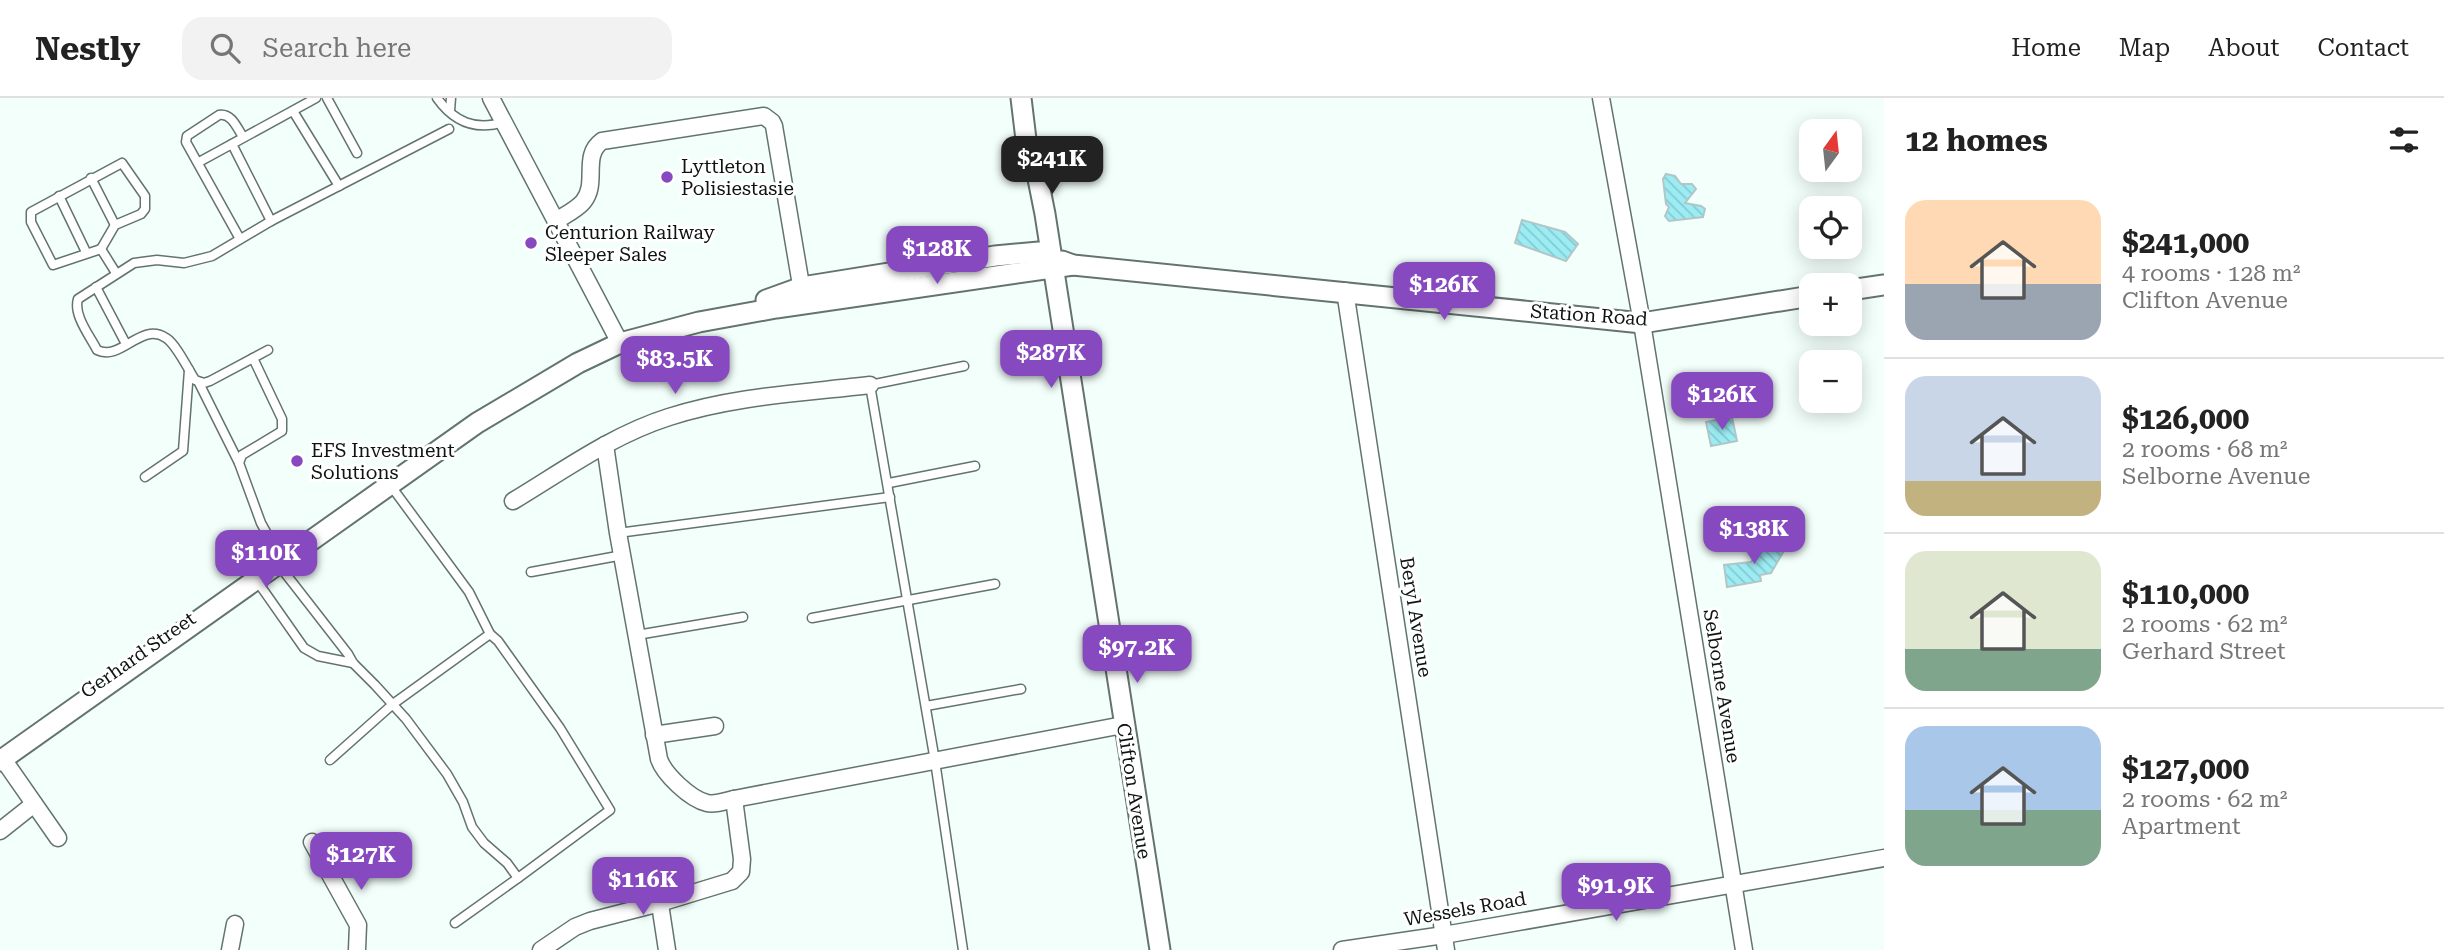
<!DOCTYPE html>
<meta charset="utf-8">
<style>
:root{--surface:#fff;--page:#f2f2f2;--text:#222;--muted:#767676;--line:#e0e0e0;--accent:#8749bf}
body{margin:0;font-family:"Roboto Serif",serif;background:var(--page);color:var(--text);height:100vh;display:flex;flex-direction:column;font-size:26px;white-space:nowrap}
*{box-sizing:border-box;margin:0}
p{font-size:23px;color:var(--muted)}
.icon{flex:none;width:38px;height:38px;fill:none;stroke:currentColor;stroke-width:2;stroke-linecap:round;stroke-linejoin:round}
.map{position:relative;flex:1;overflow:hidden}
.drawer{display:flex;flex-direction:column;background:var(--surface);width:560px}
.drawer>*{flex:none}
.needle{width:46px;rotate:15deg}
.tools{position:absolute;left:1799px;top:21px;display:grid;gap:14px}
.tools a{display:grid;place-items:center;width:63px;height:63px;border-radius:14px;background:var(--surface);box-shadow:0 4px 18px #0003;font-size:35px}
.price{position:absolute;translate:-50% -60px;padding:0 16px;border-radius:14px;background:var(--accent);color:#fff;font-size:23px;line-height:46px;filter:drop-shadow(0 2px 4px #0008)}
.price::after{content:'';position:absolute;left:50%;top:42px;width:21px;height:16px;margin-left:-10px;background:inherit;clip-path:polygon(0 0,100% 0,50% 100%)}
.price.selected{background:#222;color:#fff}
ul{padding:0;list-style:none}
li{display:flex;align-items:center;gap:21px;height:175px;padding:0 21px}
li+li{border-top:2px solid var(--line)}
li span{display:grid;place-items:center;flex:none;width:196px;height:140px;border-radius:21px;color:#555}
li>.icon{margin-inline-start:auto}
span .icon{width:84px;height:84px;fill:#fffc;stroke-width:1}
li b{font-size:30px}
h2{display:flex;justify-content:space-between;align-items:center;height:84px;padding:0 21px;font-size:30px}
header{display:flex;align-items:center;gap:42px;box-sizing:border-box;height:98px;padding:0 35px;background:var(--surface);border-bottom:2px solid var(--line)}
header strong{font-size:33px}
nav{display:flex;gap:38px;margin-inline-start:auto;font-size:24px}
.search{width:490px;height:63px;background:var(--page);display:flex;align-items:center;gap:18px;box-sizing:border-box;padding:0 24px;border-radius:21px;color:var(--muted);font-size:26px}
main{display:flex;flex:1;min-height:0}
.map>svg:first-child{display:block}
.building{fill:url(#building-back-hatch);stroke:#b2c6c8;stroke-width:2}
.lines{fill:none;stroke-linecap:round;stroke-linejoin:round}
.service-casing{stroke:#637470;stroke-width:11}
.minor-casing{stroke:#637470;stroke-width:19}
.tertiary-casing{stroke:#637470;stroke-width:23}
.service{stroke:#fff;stroke-width:8}
.minor{stroke:#fff;stroke-width:16}
.tertiary{stroke:#fff;stroke-width:19}
.poi-dot{fill:#8749bf;stroke:#fff;stroke-width:2.5}
.labels{text-anchor:middle;dominant-baseline:central;stroke-width:6;stroke-linejoin:round;paint-order:stroke}
.poi-label{font-size:19px;fill:#0d1413;stroke:#fff;text-anchor:start}
.street-label{font-size:19px;fill:#0d1413;stroke:#fff}
</style>
<header>
<strong>Nestly</strong>
<div class="search"><svg class="icon" aria-label="search" viewBox="0 0 24 24"><circle cx="10" cy="10" r="6"/><path d="M15 15l6 6"/></svg>Search here</div>
<nav><a>Home</a><a>Map</a><a>About</a><a>Contact</a></nav>
</header>
<main>
<div class="map">
<svg width="1884" height="852" viewBox="0 0 1884 852">
<defs>
<pattern id="building-back-hatch" width="6" height="6" patternUnits="userSpaceOnUse" patternTransform="scale(1.75)"><rect width="6" height="6" fill="#9cecf4"/><path d="M-1 5l2 2M0 0l6 6M5-1l2 2" fill="none" stroke="#85cad0"/></pattern>
</defs>
<rect width="100%" height="100%" fill="#f3fffb"/>
<g class="building">
<polygon points="1666,76 1675,78 1681,86 1692,86 1696,91 1685,105 1701,108 1705,111 1703,119 1669,123 1665,118 1669,109 1666,106 1663,81"/>
<polygon points="1522,122 1565,134 1578,146 1566,163 1515,145"/>
<polygon points="1732,319 1737,343 1711,348 1706,324"/>
<polygon points="1768,441 1785,451 1771,475 1760,477 1761,483 1727,489 1724,467 1751,464"/>
</g>
<g class="lines">
<g class="service-casing">
<g id="service">
<polyline points="327,0 357,55"/>
<path d="M437 0C454 24 475 33 504 24"/>
<polyline points="293,13 339,88"/>
<polyline points="450,13 451,0"/>
<polyline points="232,46 271,123"/>
<polyline points="199,64 316,0"/>
<polygon points="122,65 145,98 145,111 141,116 115,127 101,151 53,167 31,124 31,114"/>
<polyline points="91,80 115,127"/>
<polyline points="59,98 86,154"/>
<path d="M240 141 186 44 187 38 219 17C232 15 237 30 243 39"/>
<polyline points="101,151 116,175"/>
<polyline points="96,189 126,246"/>
<path d="M268 252 210 283 204 285 195 282C188 271 176 246 166 240 141 223 121 264 97 252 90 238 73 217 78 201L134 165 157 162 184 165 212 158 271 123 449 31"/>
<polyline points="253,260 282,321 282,333 242,357 239,365 261,425 282,463"/>
<polyline points="199,285 239,365"/>
<polyline points="145,379 183,353 189,272"/>
<polyline points="889,385 975,368"/>
<polyline points="391,388 469,494 490,536"/>
<polyline points="618,435 890,399"/>
<polyline points="278,466 348,556 353,565 375,587 406,621 447,676 463,704 472,729 484,745 507,765 518,780 610,712 560,630 498,543 490,536 393,606 330,662"/>
<polyline points="531,474 623,457"/>
<polyline points="257,483 304,550 318,558 353,565"/>
<polyline points="812,520 995,486"/>
<polyline points="637,537 743,519"/>
<polyline points="926,608 1021,591"/>
<polyline points="455,825 518,780"/>
<polyline points="963,852 935,663 870,287 964,268"/>
</g>
</g>
<g class="minor-casing">
<g id="minor">
<polyline points="491,0 620,245"/>
<polyline points="1601,0 1642,225 1744,852"/>
<path d="M556 123C565 117 576 112 583 104 599 85 581 58 602 43L764 18 772 24 774 28 803 199"/>
<polyline points="1345,193 1446,852"/>
<path d="M605 347 618 435 659 661C664 676 690 701 707 705 716 707 725 703 734 701L1123 627"/>
<path d="M513 403C563 373 612 337 669 319 733 298 803 295 870 287"/>
<polyline points="654,637 715,628"/>
<polyline points="3,661 58,740"/>
<polyline points="0,733 34,706"/>
<polyline points="312,744 358,827 357,852"/>
<polyline points="656,780 667,852"/>
<polyline points="230,852 235,826"/>
<polyline points="541,852 575,829 590,823 660,805 732,783 741,774 742,761 734,701"/>
<polyline points="1342,852 1444,837 1884,760"/>
</g>
</g>
<g class="tertiary-casing">
<g id="tertiary">
<polyline points="1021,0 1028,58"/>
<polyline points="1028,45 1035,66 1045,116 1160,852"/>
<polyline points="1062,163 1073,167 1642,225 1811,198"/>
<polyline points="1850,192 1884,187"/>
<polyline points="766,202 802,189 995,158 1039,154"/>
<polyline points="0,663 477,325 578,265 620,245 699,224 776,210 1073,167"/>
</g>
</g>
<use href="#service" class="service"/>
<use href="#minor" class="minor"/>
<use href="#tertiary" class="tertiary"/>
</g>
<g class="poi-dot">
<circle cx="667" cy="79" r="7"/>
<circle cx="531" cy="145" r="7"/>
<circle cx="297" cy="363" r="7"/>
</g>
<g class="labels">
<g class="poi-label">
<text x="681" y="68">Lyttleton<tspan x="681" dy="22">Polisiestasie</tspan></text>
<text x="545" y="134">Centurion Railway<tspan x="545" dy="22">Sleeper Sales</tspan></text>
<text x="311" y="352">EFS Investment<tspan x="311" dy="22">Solutions</tspan></text>
</g>
<g class="street-label">
<text transform="translate(1589 217) rotate(4)">Station Road</text>
<text transform="translate(1416 519) rotate(81)">Beryl Avenue</text>
<text transform="translate(138 557) rotate(-35)">Gerhard Street</text>
<text transform="translate(1722 588) rotate(81)">Selborne Avenue</text>
<text transform="translate(1134 693) rotate(81)">Clifton Avenue</text>
<text transform="translate(1465 811) rotate(-10)">Wessels Road</text>
</g>
</g>
</svg>
<div class="tools">
<a><svg class="needle" viewBox="-14 -14 28 28"><path d="M0-13l5 13h-10z" fill="#e53935"/><path d="M0 13l5-13h-10z" fill="#767676"/></svg></a>
<a><svg class="icon" aria-label="locate" viewBox="0 0 24 24"><circle cx="12" cy="12" r="6"/><path d="M12 2v4M12 18v4M2 12h4M18 12h4"/></svg></a>
<a>+</a>
<a>−</a>
</div>
<b class="price selected" style="left:1052px;top:98px">$241K</b>
<b class="price" style="left:937px;top:188px">$128K</b>
<b class="price" style="left:1444px;top:224px">$126K</b>
<b class="price" style="left:1051px;top:292px">$287K</b>
<b class="price" style="left:675px;top:298px">$83.5K</b>
<b class="price" style="left:1722px;top:334px">$126K</b>
<b class="price" style="left:1754px;top:468px">$138K</b>
<b class="price" style="left:266px;top:492px">$110K</b>
<b class="price" style="left:1137px;top:587px">$97.2K</b>
<b class="price" style="left:361px;top:794px">$127K</b>
<b class="price" style="left:643px;top:819px">$116K</b>
<b class="price" style="left:1616px;top:825px">$91.9K</b>
</div>
<section class="drawer">
<h2>12 homes<svg class="icon" aria-label="filters" viewBox="0 0 24 24"><path d="M4 7h16M4 17h16"/><circle cx="9" cy="7" r="2"/><circle cx="15" cy="17" r="2"/></svg></h2>
<ul>
<li><span style="background:linear-gradient(#ffd9b3 60%,#9aa5b1 0)"><svg class="icon" aria-label="home" viewBox="0 0 24 24"><path d="M3 11l9-7 9 7M6 9v11h12V9"/></svg></span><div><b>$241,000</b><p>4 rooms · 128 m²</p><p>Clifton Avenue</p></div></li>
<li><span style="background:linear-gradient(#c9d6e8 75%,#c2b280 0)"><svg class="icon" aria-label="home" viewBox="0 0 24 24"><path d="M3 11l9-7 9 7M6 9v11h12V9"/></svg></span><div><b>$126,000</b><p>2 rooms · 68 m²</p><p>Selborne Avenue</p></div></li>
<li><span style="background:linear-gradient(#dfe7d0 70%,#7fa58c 0)"><svg class="icon" aria-label="home" viewBox="0 0 24 24"><path d="M3 11l9-7 9 7M6 9v11h12V9"/></svg></span><div><b>$110,000</b><p>2 rooms · 62 m²</p><p>Gerhard Street</p></div></li>
<li><span style="background:linear-gradient(#a9c7e8 60%,#7fa58c 0)"><svg class="icon" aria-label="home" viewBox="0 0 24 24"><path d="M3 11l9-7 9 7M6 9v11h12V9"/></svg></span><div><b>$127,000</b><p>2 rooms · 62 m²</p><p>Apartment</p></div></li>
</ul>
</section>
</main>
